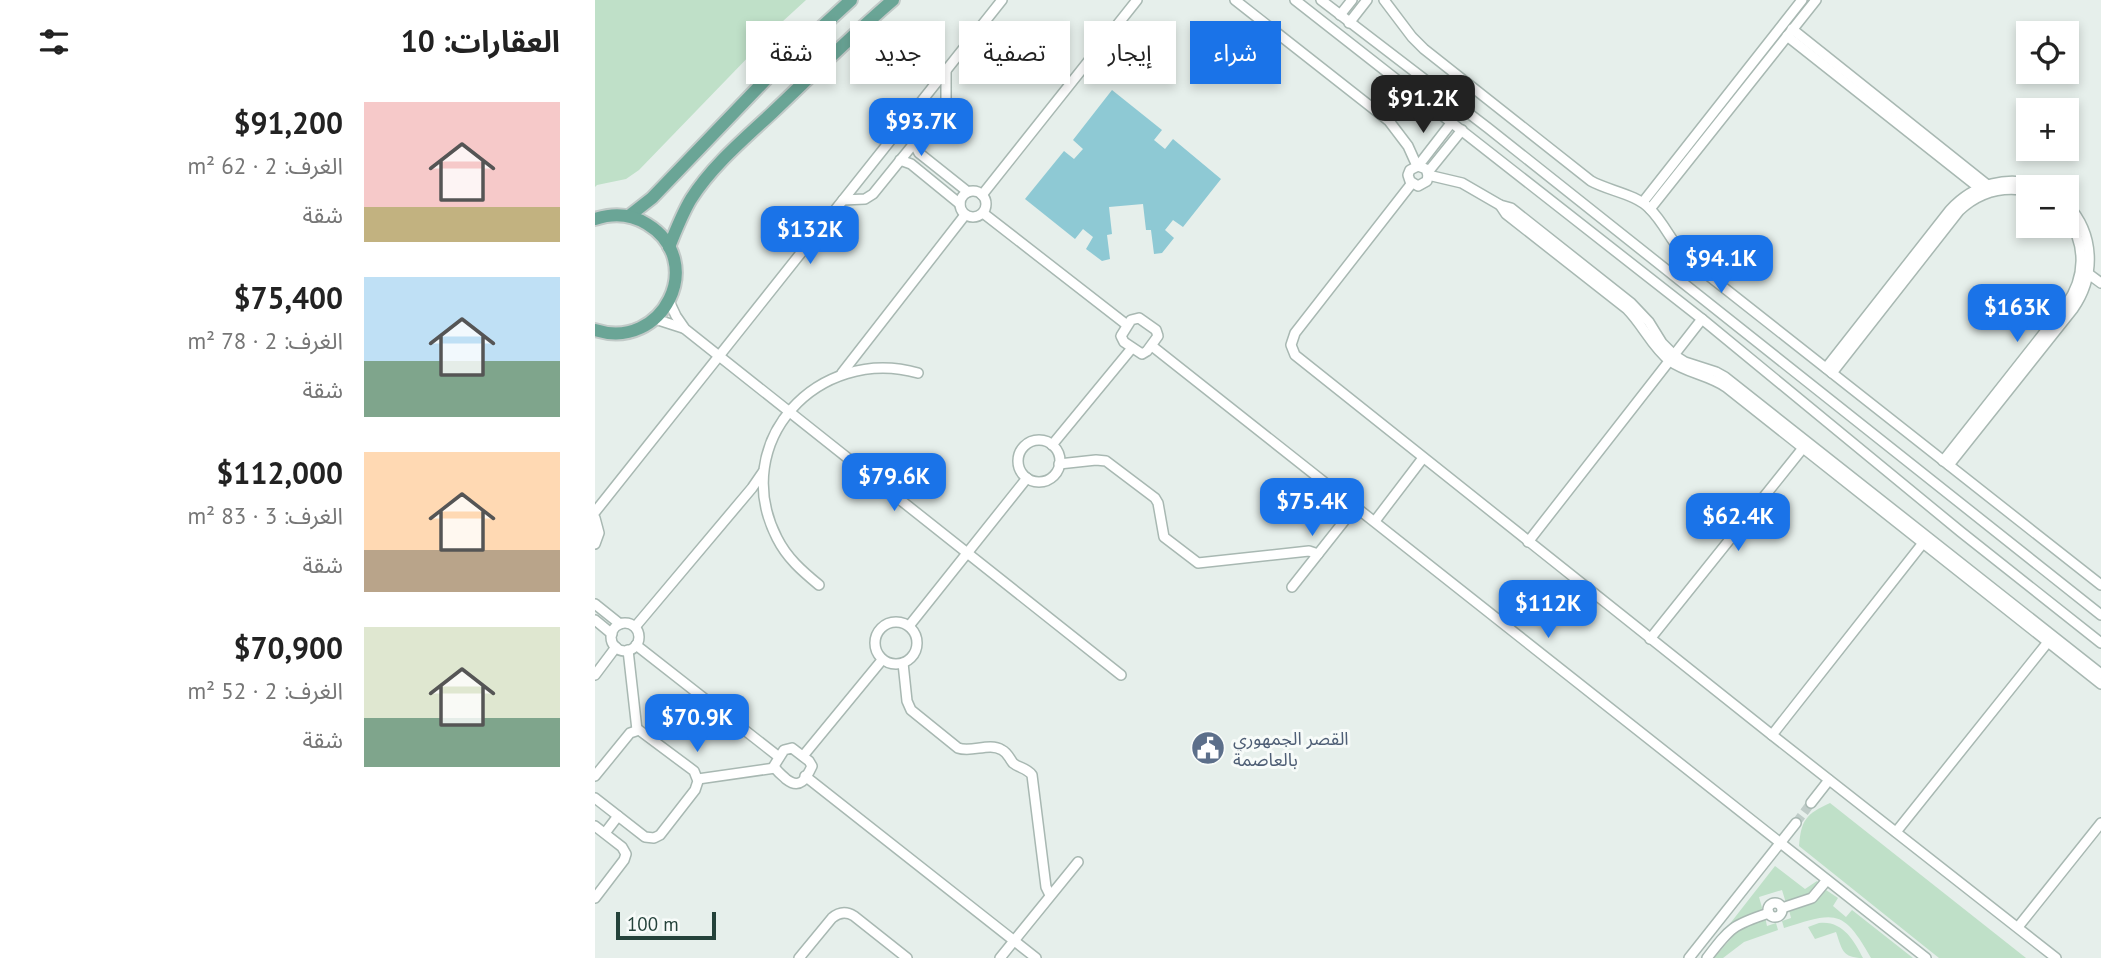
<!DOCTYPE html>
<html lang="ar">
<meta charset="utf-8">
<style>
:root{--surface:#fff;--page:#f2f2f2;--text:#222;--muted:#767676;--accent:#1a73e8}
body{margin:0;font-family:"PT Sans","Noto Sans Arabic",sans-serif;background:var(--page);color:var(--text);direction:rtl;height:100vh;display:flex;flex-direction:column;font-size:26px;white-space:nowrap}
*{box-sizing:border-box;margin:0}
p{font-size:23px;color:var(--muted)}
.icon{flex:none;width:38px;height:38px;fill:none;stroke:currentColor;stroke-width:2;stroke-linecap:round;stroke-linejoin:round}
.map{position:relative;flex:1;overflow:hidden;direction:ltr}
.sheet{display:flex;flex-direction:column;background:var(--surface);width:595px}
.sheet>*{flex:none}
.hud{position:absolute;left:21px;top:21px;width:665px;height:63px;direction:rtl;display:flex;gap:14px}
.tools{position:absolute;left:1421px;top:21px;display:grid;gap:14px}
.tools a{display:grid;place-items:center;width:63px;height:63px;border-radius:0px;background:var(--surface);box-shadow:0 4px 10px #0003;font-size:35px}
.scale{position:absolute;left:21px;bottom:18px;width:100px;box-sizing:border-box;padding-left:7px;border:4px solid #24423a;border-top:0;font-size:19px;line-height:24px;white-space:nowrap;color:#24423a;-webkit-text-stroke:5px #f7fbf9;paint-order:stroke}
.price{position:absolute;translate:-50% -60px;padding:0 16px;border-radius:14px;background:var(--accent);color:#fff;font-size:23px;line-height:46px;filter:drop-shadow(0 2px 4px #0008)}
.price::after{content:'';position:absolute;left:50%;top:42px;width:21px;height:16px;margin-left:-10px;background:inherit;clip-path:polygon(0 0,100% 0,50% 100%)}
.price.on{background:#222;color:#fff}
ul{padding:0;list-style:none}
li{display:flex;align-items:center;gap:21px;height:175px;padding:0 35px}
li span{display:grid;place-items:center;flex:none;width:196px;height:140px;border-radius:0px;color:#555}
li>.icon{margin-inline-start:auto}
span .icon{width:84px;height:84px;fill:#fffc;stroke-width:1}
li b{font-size:30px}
h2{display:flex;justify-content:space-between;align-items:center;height:84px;padding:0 35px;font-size:30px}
.tag{padding:0 24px;border-radius:0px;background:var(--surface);box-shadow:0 4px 10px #0003;font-size:24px;line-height:63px}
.tag.on{background:var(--accent);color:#fff}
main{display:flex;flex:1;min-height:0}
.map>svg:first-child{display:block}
.green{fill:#bfe0c8}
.water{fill:#8ec9d4}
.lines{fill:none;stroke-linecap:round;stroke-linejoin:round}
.minor-tunnel{stroke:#bfccc8;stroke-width:9;stroke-dasharray:9 4.5;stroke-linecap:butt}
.minor-casing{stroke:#a8b8b2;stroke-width:12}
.major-casing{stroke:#c2cac8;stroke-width:16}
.minor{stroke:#fff;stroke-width:9}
.major{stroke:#6aa596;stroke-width:12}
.labels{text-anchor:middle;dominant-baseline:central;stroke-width:6;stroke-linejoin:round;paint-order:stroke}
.service-label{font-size:18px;fill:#4e5e75;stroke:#f7fbf9;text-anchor:start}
</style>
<main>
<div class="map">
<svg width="1506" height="958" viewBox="0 0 1506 958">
<rect width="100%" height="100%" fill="#e6efeb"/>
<g class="green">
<polygon points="0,0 211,0 187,22 44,170 31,179 2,185 0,187"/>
<path d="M1235 803 1431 958H1344L1204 846C1206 820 1211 814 1235 803Z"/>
<polygon points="1180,866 1210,889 1222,881 1226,884 1217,894 1191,903 1187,890 1164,897 1168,911 1152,916 1130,930"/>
<path d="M1231 890 1243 898 1238 906 1251 917 1257 910 1318 958H1276C1248 908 1240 912 1189 928L1187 921 1196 918 1194 910 1219 901Z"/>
<polygon points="1170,917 1172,926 1181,923 1183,930 1149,942 1128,958 1119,958 1146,927"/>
<path d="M1224 923C1247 920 1259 940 1268 958 1247 958 1247 949 1241 932L1220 939 1213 927Z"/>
</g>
<polygon class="water" points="517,90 567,130 559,140 570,149 578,139 626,179 588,227 578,220 570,230 579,238 567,253 559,254 556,230 551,230 548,204 514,207 517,234 512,235 515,259 507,261 491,249 498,237 488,229 480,239 430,199 469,151 479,159 488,149 478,140"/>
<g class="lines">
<polyline class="minor-tunnel" points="1201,823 1216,803"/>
<g class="minor-casing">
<g id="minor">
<polyline points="640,0 794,121 813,146 822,166"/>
<polyline points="700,0 1107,319 1366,532 1506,643"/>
<polyline points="726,0 893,128 1506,615"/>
<path d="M789 0 817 37 829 49 996 181C1014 191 1041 194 1055 209 1071 225 1077 245 1095 261L1506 585"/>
<polyline points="745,15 757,0"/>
<polyline points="754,23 772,0"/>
<polyline points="1197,29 1395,187"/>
<polyline points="1192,36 1388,191"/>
<polyline points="319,143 324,153 373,192"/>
<polyline points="305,160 316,164 365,204"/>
<polyline points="823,166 831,169 833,175 832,181 823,186 815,181 813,175 815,170 823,166 857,122"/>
<polyline points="833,172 867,130"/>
<polyline points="833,175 867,183 905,205 916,208 1036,303 1054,322 1067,343 1079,355 1090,362 1121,372 1130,377 1506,674"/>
<polyline points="817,183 700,333 696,345 700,355 1177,735 1461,958"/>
<circle cx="378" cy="204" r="13"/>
<polyline points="387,195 542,0"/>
<polyline points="248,200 270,199 278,194 346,110 351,99 351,70"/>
<polyline points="1048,202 1207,0"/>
<path d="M905 205 911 214 1032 309C1048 325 1057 347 1075 361 1092 373 1114 375 1131 387L1506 684"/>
<polyline points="1055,209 1221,0"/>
<polyline points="388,213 532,325"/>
<polyline points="1491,272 1506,283"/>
<polyline points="74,301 81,316 90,329 526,675"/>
<polygon points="544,318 561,330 563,336 552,351 547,354 529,342 526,336 536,320"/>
<polyline points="60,319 88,328"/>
<polyline points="557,346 1331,958"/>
<path d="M1231 368 1355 210C1379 184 1413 174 1447 187"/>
<polyline points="247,373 370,215"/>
<path d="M1237 373 1364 211C1383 193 1407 186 1433 191"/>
<circle cx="444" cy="461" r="21"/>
<polyline points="457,445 537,348"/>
<path d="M1348 461 1471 305C1491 277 1491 245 1472 216"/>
<polyline points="464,464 501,460 511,461 560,498 563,503 569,537 603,563 714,551 723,554"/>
<path d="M1354 465 1478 309C1501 276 1500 234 1472 204"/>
<polyline points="0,512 407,0"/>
<polyline points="0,518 4,533 0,544"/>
<polyline points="780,521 828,458"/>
<polyline points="933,542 1107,319"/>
<path d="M224 585C207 571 192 558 182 538 133 442 223 345 323 373"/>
<polyline points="697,587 761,506"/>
<polyline points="0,604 25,624"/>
<polyline points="0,620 17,634"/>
<circle cx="301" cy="643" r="21"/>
<circle cx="30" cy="637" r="14"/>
<polyline points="314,626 432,478"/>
<polyline points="40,627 157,488 168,472"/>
<polyline points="1055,639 1208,448"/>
<polyline points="41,645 184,757"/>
<polyline points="33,650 42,730"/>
<path d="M308 663 312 701 316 710 363 748C377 753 394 742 407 750 413 753 414 758 418 763 424 768 432 768 437 775L451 887 455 895"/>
<polyline points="0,675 21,647"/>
<polyline points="1177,735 1328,543"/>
<path d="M197 748 214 761 217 766C211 779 205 790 191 779 186 774 182 772 179 766L189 750Z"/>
<polyline points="208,756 287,660"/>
<polyline points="0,776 35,733 44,730 99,771 103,781 100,790 65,835 59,838 50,837 0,798"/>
<polyline points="210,776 441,958"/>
<polyline points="103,779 180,768"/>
<polyline points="1216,803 1234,780"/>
<polyline points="0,826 27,847 31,854 29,860 0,898"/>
<polyline points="1301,832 1453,642"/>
<polyline points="10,833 23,816"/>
<circle cx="1180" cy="910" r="7"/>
<polyline points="1187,908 1217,898 1232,880"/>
<polyline points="1423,927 1506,823"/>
<path d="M204 958 237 918C244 912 251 911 259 916L312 958"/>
<polyline points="405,958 483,862"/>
<polyline points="1094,958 1201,823"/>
<path d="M1112 958C1135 928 1137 925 1174 913"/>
</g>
</g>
<g class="major-casing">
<g id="major">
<polyline points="34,216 57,198 179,71 256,0"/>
<path d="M0 219C18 213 36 214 52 224 113 261 68 352 0 330"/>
<path d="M74 247C81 230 87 214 96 199 117 166 149 139 177 113 217 75 256 36 298 0"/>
</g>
</g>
<use href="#minor" class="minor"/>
<use href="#major" class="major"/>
</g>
<defs>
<g id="civic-disc" transform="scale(1.75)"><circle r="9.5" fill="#5c6f8a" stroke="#f7fbf9"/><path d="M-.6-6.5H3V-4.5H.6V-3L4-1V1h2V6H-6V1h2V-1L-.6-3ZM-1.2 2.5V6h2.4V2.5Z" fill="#fff"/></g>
</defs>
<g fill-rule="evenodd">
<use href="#civic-disc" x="613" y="748"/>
</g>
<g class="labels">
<g class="service-label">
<text x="638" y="738">القصر الجمهوري<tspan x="638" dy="21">بالعاصمة</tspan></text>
</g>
</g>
</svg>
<div class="tools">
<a><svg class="icon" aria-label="locate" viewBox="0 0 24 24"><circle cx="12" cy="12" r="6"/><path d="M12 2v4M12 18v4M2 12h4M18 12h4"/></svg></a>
<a>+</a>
<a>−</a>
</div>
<div class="scale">100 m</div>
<b class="price on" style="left:828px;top:135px">$91.2K</b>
<b class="price" style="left:326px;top:158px">$93.7K</b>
<b class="price" style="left:215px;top:266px">$132K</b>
<b class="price" style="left:1126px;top:295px">$94.1K</b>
<b class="price" style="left:1422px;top:344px">$163K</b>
<b class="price" style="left:299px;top:513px">$79.6K</b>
<b class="price" style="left:717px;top:538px">$75.4K</b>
<b class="price" style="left:1143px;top:553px">$62.4K</b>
<b class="price" style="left:953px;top:640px">$112K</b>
<b class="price" style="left:102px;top:754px">$70.9K</b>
<div class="hud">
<a class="tag on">شراء</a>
<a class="tag">إيجار</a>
<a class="tag">تصفية</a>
<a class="tag">جديد</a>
<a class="tag">شقة</a>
</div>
</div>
<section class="sheet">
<h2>العقارات: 10<svg class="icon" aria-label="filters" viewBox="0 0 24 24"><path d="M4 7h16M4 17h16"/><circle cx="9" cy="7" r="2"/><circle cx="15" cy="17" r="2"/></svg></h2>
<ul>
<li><span style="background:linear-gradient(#f6c9c9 75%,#c2b280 0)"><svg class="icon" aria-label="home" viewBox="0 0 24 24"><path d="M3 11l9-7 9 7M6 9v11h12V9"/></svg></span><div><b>$91,200</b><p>الغرف: 2 · 62 m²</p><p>شقة</p></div></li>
<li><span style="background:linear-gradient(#bfe0f5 60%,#7fa58c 0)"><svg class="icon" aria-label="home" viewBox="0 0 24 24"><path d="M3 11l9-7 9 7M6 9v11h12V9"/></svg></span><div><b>$75,400</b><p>الغرف: 2 · 78 m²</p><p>شقة</p></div></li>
<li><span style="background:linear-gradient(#ffd9b3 70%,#b9a48a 0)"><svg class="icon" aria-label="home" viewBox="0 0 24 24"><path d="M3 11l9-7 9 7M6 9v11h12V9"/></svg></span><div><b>$112,000</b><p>الغرف: 3 · 83 m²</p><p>شقة</p></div></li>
<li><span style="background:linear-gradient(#dfe7d0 65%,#7fa58c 0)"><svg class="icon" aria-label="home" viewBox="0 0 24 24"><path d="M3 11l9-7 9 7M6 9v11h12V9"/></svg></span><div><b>$70,900</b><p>الغرف: 2 · 52 m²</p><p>شقة</p></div></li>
</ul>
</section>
</main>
